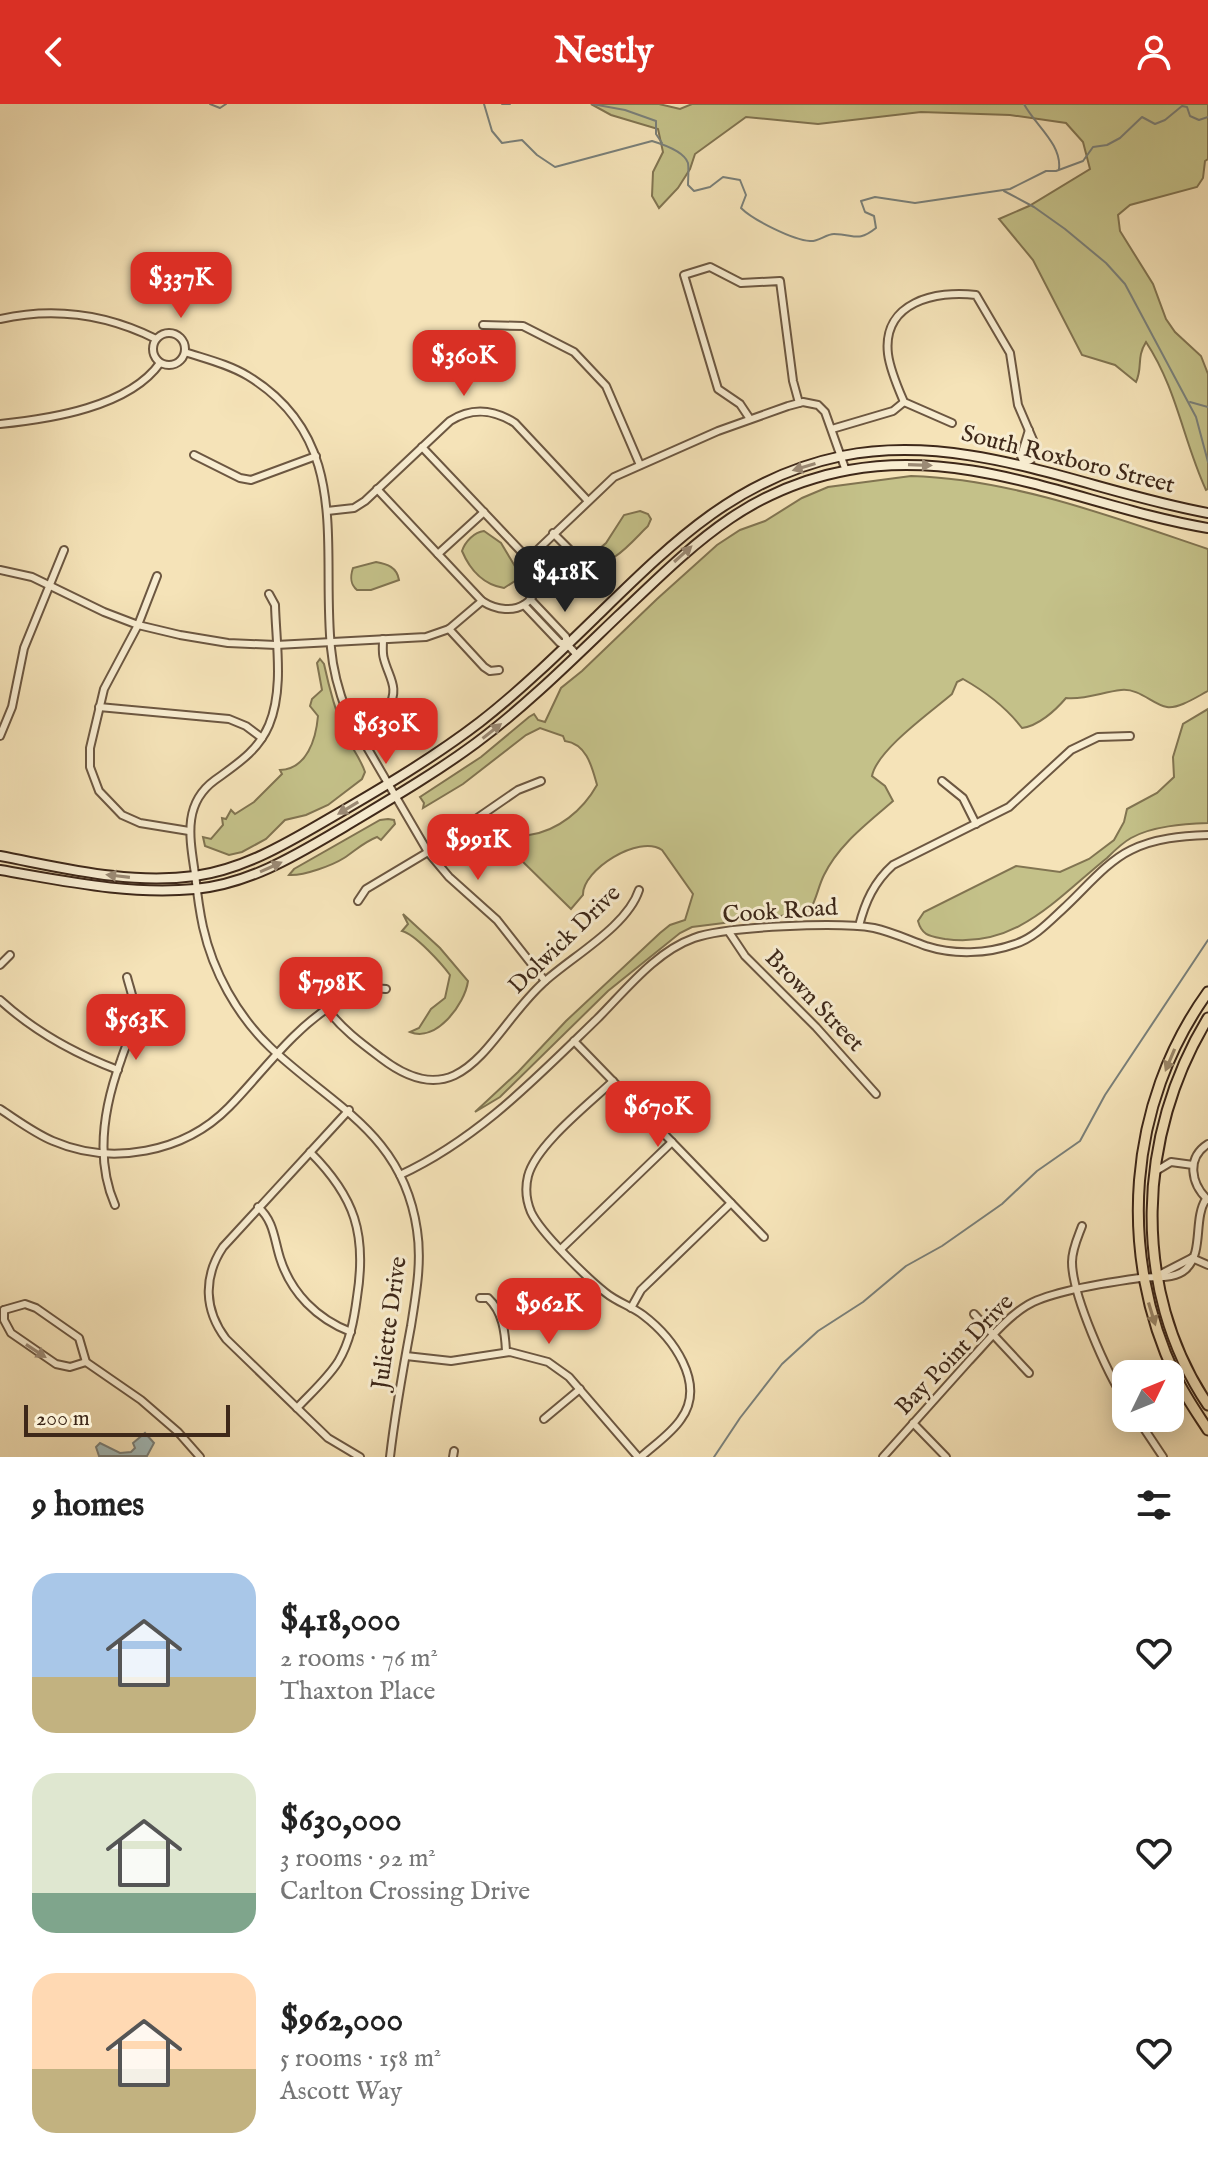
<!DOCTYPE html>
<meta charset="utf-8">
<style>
:root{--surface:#fff;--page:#f6f6f6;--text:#222;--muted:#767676;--accent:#d93025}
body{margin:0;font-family:"IM FELL English",serif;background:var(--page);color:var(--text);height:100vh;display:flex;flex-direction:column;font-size:30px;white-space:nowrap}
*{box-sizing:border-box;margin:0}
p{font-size:26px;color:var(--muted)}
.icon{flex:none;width:44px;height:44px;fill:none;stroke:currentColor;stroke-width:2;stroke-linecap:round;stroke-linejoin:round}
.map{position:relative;height:1353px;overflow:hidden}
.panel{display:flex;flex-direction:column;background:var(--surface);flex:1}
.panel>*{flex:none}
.needle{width:52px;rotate:47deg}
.fabs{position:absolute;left:1112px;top:1256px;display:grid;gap:16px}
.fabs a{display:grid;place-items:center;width:72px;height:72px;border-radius:16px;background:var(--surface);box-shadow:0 4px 20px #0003;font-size:40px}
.scale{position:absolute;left:24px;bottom:20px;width:206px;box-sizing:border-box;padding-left:8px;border:4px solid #3e2819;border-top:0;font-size:22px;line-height:28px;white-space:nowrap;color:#3e2819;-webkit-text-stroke:6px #f8edd1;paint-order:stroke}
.price{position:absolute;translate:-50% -68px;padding:0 18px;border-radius:16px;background:var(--accent);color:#fff;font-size:26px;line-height:52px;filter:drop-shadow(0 2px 4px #0008)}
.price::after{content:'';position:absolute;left:50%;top:48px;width:24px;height:18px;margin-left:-12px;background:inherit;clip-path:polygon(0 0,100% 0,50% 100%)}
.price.active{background:#222;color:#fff}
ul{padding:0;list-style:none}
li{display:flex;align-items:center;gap:24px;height:200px;padding:0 32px}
li span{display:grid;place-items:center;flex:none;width:224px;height:160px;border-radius:24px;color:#555}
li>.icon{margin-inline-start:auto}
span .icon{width:96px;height:96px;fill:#fffc;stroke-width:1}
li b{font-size:34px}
h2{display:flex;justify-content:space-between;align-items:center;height:96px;padding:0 32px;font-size:34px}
header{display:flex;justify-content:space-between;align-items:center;height:104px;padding:0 32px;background:var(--accent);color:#fff;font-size:36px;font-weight:700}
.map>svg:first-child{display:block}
.green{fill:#c4c189;stroke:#817451;stroke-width:2}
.water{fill:#a2bbba;stroke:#7a807a;stroke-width:2}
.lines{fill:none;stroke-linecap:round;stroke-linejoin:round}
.stream{stroke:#7a807a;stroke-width:2}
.street-casing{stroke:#6c5741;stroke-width:10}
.secondary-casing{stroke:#3e2819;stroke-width:12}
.primary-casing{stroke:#3e2819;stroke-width:13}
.street{stroke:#f8edd1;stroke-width:6}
.secondary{stroke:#f8edd1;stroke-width:8}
.primary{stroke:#f5e3b8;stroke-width:9}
.oneway{fill:#9b8a75}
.oneway2{fill:#9a8668}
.labels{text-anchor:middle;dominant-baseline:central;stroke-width:6;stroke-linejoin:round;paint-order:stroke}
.street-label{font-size:24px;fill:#3e2819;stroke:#f8edd1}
</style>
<header><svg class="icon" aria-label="back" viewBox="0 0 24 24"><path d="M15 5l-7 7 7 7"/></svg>Nestly<svg class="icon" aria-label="person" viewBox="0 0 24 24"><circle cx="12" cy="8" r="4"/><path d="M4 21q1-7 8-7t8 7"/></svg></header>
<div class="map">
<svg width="1208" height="1353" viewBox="0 0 1208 1353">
<rect width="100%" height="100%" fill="#f5e3b8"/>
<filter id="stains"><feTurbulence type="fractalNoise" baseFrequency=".0025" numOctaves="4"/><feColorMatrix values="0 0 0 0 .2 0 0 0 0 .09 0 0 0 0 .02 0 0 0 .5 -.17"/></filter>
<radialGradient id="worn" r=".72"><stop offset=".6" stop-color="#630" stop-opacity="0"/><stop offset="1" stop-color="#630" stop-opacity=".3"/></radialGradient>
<g class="green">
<path d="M591 0H659L680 5 692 0H1208V55L1205 57 1203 74 1197 83 1130 101 1118 111 1120 127 1153 180 1166 215 1175 228 1201 252 1208 270V385L1206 386C1183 336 1177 285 1146 238 1136 254 1143 263 1136 278L1115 261 1082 251 1033 156 999 115 1029 102 1090 65 1083 38 1066 19 1010 11 921 8 818 20 746 13 695 50 690 65 678 84 659 104 652 92 653 68 663 48 658 25 611 11Z"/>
<path d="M911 372C1012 375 1113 413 1208 445V587C1198 592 1179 605 1167 603 1153 601 1140 584 1121 586 1102 588 1086 596 1066 594 1055 607 1038 622 1022 624 1006 603 986 588 963 575L957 578 952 590C931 608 877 646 872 672L885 682 893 697C868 719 839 740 824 771 818 783 817 794 810 806L788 811 692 823 680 829 608 887 500 993 475 1008 518 968 566 917 660 829 670 821 685 816 693 790 662 746C639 730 582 766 583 791L571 805 519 754 517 746 529 731C558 727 583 706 597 681 592 663 587 640 565 637L563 632 540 624 526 631 463 680 423 704 424 699 420 693 481 653 529 613 534 610 538 616 545 618 561 584 582 567 657 495 717 441 740 426 765 417 802 394 828 383Z"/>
<path d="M640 407 648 410 651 415 648 422C634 435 609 468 589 456L591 452 606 439 624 411Z"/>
<path d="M484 427 501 439 519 469 515 477 504 484C484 481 470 466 462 447 465 438 474 428 484 427Z"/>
<path d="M376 458C387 460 397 463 399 476L371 486H357C350 480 350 473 353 464Z"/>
<path d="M320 555 324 560C329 583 335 606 344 628 350 642 360 653 365 668L362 675 328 701 306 711 285 716 266 735 242 748 229 751 205 742 203 733 211 735 223 721 222 714 226 715 231 706 235 710 254 698 282 670 280 666C307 665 316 635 318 612L310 602 312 595 322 586 317 559Z"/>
<path d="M1208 605V719C1184 720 1152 722 1131 734 1122 739 1114 747 1107 754 1056 795 1016 845 945 835 930 832 922 832 918 817L924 808 1016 762 1060 768 1089 755 1114 736 1124 718 1127 705 1157 689 1174 673 1173 653 1183 620Z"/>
<path d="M388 715 394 716 395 720 381 736 377 733C364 738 356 746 344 754 333 761 304 772 289 771L294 765 380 716Z"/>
<path d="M403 810 440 844 468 877C465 900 436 939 410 928L419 924 431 905 445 894 450 871C442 860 415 830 402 827L408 820Z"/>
</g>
<polygon class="water" points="145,1329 154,1339 147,1352 99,1352 96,1343 100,1339 120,1349 131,1348 135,1344 133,1339"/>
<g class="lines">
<g class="stream">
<polyline points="210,0 220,4 226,0"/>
<path d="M484 0 492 27 502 39 522 36 537 51 555 63 652 37C662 40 684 47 688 59 689 65 688 75 688 81L694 87 710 83 723 73 740 76 746 91 741 104C753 116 793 136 810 137 818 138 826 130 834 130 855 130 857 139 876 124L874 112 865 108 861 97 875 93 915 99 1010 85 1046 67H1056L1083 57 1093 43 1107 41 1120 34 1142 13 1155 20 1165 16 1182 2 1187 3 1190 12 1199 16 1208 13"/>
<polyline points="502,0 510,0"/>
<polyline points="592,0 625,6 656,17 656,30 662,39"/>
<path d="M1024 0C1035 21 1062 40 1059 65"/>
<polyline points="1004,87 1034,103 1065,125 1106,159 1125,180 1196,313 1208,358"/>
<polyline points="1190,298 1208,303"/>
<polyline points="714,1353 740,1314 782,1260 818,1227 863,1198 906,1162 942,1142 1002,1100 1037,1067 1080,1037 1105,991 1208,836"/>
</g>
<g class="street-casing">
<g id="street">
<path d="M0 215C54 203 106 210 156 235"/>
<polyline points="483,221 523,222 574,248 606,282 640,361"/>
<circle cx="169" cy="245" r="16"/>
<path d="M185 248C206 255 228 260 248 272 353 336 321 443 331 544 333 567 339 588 347 609L428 748 449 773 497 816 545 877"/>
<polyline points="750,315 740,300 718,285 684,171 710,163 741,179 780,177 793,277 799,299"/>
<path d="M952 319 904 298C898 284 890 266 888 250 882 198 936 186 976 191L1010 249 1018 301 1033 336 1031 356 1025 358"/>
<path d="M0 320C50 315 129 303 160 259"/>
<polyline points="832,325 893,307 904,298"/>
<polyline points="194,351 240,374 251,376 316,352"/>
<polyline points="1024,360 1021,352 1029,326"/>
<path d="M377 385 482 497C513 517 548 498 533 460L422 343"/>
<path d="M327 407 354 404 365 397 450 317C472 303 493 305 515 319L588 397"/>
<polyline points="553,429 570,446 574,464 584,481"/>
<polyline points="438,450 484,408"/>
<polyline points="529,454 614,373 718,327 788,302 803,298 818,301 825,308 846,367"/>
<polyline points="0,466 32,473 104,508 138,521 180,531 228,539 276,541 426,533 449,525 482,497"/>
<polyline points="157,472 138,521 104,585 90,644 90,663 99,687 122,711 140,719 189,727"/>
<path d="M269 490 275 501C276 539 284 585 269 621 258 647 237 660 215 676 182 700 190 735 195 770 197 788 199 805 203 823 213 868 237 911 270 943 332 1002 403 1029 417 1126 422 1158 416 1190 411 1222 403 1265 395 1309 390 1353"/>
<polyline points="530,495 566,533 566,539 577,551"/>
<polyline points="524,501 560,539 566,539"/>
<polyline points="449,525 484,563 490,567 499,566"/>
<path d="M383 535C383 542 382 549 384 555 389 574 400 584 388 604L391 613 388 617H380L377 613 378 605 388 604"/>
<polyline points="99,603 229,615 246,622 262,634"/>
<polyline points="0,632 12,603 24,544 64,446"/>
<polyline points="942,677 963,694 976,720"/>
<polyline points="358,797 366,785 428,748 518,686 541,677"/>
<path d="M859 822C865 798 874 778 893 761L1009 703 1071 646 1098 633 1130 632"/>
<polyline points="729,828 745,852 816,923 876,990"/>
<polyline points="0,861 10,851"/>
<path d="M0 896C35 928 73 949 118 966"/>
<path d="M327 905C342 925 361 939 381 954 464 1018 490 927 543 879 571 853 627 823 639 786"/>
<polyline points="574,937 764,1133"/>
<path d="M613 977C589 1000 536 1041 528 1072 525 1084 526 1096 531 1108 540 1128 587 1174 606 1189 617 1198 631 1202 643 1211 672 1233 707 1279 681 1315 671 1330 654 1341 641 1353"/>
<path d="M0 1005C17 1016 34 1029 53 1037 111 1062 184 1049 229 1003 263 968 292 926 334 900 350 891 367 882 386 885"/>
<path d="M349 1006 223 1143C203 1173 204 1206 226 1235L328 1334 360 1353"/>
<path d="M1208 1040C1186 1054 1191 1080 1208 1096"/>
<polyline points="1156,1067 1171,1058 1193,1061"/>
<path d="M400 1071C478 1035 536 974 597 915 626 886 655 848 694 834 727 822 840 818 874 824 892 828 909 836 926 842 954 851 987 850 1015 840 1034 834 1049 818 1063 805 1084 786 1106 758 1131 746 1155 734 1182 732 1208 731"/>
<path d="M115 1101C95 1055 104 1002 121 956 126 940 134 926 135 909 135 897 130 885 127 873"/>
<path d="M258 1103C274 1117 274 1135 280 1154 291 1189 317 1215 351 1228"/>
<path d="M1082 1122C1078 1133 1072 1145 1072 1158 1072 1191 1107 1269 1126 1298"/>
<polyline points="562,1144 672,1038"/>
<polyline points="1192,1154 1208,1161"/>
<polyline points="1157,1172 1192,1154"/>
<path d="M480 1194H488C503 1208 505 1228 506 1247"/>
<polyline points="631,1204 641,1186 731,1099"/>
<polyline points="4,1206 25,1200 36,1204 79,1234 86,1258 141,1296 178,1328 200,1353"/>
<polyline points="4,1206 4,1216 11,1229 56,1260 70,1263 86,1258"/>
<polyline points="974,1210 1029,1269"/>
<polyline points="406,1252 451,1257 510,1248 548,1258 569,1273 638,1353"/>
<path d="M297 1304C311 1289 327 1275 338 1258 350 1238 354 1216 357 1193 367 1130 355 1093 310 1048"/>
<polyline points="1137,1314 1163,1353"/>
<polyline points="544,1315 580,1285"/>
<polyline points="913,1319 946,1353"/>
<polyline points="453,1353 454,1347"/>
<path d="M883 1353C912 1321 940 1289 969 1257 986 1239 1005 1215 1026 1202 1049 1187 1111 1178 1140 1174 1155 1172 1174 1176 1186 1165 1204 1148 1193 1115 1206 1095"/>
</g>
</g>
<g class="secondary-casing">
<g id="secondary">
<path d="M0 752C64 764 129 781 195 772 245 765 289 738 332 713 382 684 433 654 480 618 521 586 559 549 596 513 671 440 736 374 842 352 968 327 1086 387 1208 409"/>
<path d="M0 766C65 777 128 791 195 785 250 780 298 750 344 723 389 696 434 670 476 639 527 601 572 556 618 512 691 443 745 385 849 366 974 343 1088 404 1208 424"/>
</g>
</g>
<g class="primary-casing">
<g id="primary">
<path d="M1208 888C1127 1000 1117 1150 1176 1273 1185 1292 1197 1309 1208 1326"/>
<path d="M1208 914C1137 1030 1130 1185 1208 1301"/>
</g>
</g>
<use href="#street" class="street"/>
<use href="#secondary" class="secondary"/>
<use href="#primary" class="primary"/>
</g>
<defs><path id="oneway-solid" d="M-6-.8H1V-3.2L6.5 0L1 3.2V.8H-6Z" transform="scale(2)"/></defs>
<g class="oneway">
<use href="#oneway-solid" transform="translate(920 361) rotate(2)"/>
<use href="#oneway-solid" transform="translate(804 363) rotate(163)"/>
<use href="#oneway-solid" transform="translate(683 450) rotate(-42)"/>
<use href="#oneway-solid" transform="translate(492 627) rotate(-38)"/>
<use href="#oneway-solid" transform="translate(348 704) rotate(149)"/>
<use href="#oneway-solid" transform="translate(271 763) rotate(-24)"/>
<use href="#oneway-solid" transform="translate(118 772) rotate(-173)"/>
<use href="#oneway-solid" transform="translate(36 1247) rotate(33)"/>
</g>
<g class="oneway2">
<use href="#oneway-solid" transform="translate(1170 956) rotate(113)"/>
<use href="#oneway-solid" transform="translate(1152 1210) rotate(73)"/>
</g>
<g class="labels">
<g class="street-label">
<text transform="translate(1068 356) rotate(14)">South Roxboro Street</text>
<text transform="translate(780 808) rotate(-4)">Cook Road</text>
<text transform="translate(565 836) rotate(-44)">Dolwick Drive</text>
<text transform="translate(814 897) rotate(46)">Brown Street</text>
<text transform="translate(390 1219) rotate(-82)">Juliette Drive</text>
<text transform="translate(955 1251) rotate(-46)">Bay Point Drive</text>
</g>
</g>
<rect width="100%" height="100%" filter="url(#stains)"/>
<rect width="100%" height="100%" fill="url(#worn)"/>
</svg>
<div class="fabs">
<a><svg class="needle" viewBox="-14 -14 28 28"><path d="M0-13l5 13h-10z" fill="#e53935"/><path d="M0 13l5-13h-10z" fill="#767676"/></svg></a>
</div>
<div class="scale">200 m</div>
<b class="price" style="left:181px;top:216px">$337K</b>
<b class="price" style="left:464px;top:294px">$360K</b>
<b class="price active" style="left:565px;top:510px">$418K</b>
<b class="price" style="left:386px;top:662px">$630K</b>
<b class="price" style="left:478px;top:778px">$991K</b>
<b class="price" style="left:331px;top:921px">$798K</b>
<b class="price" style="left:136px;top:958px">$563K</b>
<b class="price" style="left:658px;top:1045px">$670K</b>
<b class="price" style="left:549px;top:1242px">$962K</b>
</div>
<section class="panel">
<h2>9 homes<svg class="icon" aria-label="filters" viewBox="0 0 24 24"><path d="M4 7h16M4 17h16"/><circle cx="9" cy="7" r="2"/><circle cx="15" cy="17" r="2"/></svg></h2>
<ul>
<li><span style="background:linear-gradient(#a9c7e8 65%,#c2b280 0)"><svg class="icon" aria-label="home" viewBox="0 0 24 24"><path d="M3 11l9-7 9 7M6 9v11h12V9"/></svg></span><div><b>$418,000</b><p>2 rooms · 76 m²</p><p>Thaxton Place</p></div><svg class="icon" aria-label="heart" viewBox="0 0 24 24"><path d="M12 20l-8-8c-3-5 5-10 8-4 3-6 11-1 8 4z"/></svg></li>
<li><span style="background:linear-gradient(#dfe7d0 75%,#7fa58c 0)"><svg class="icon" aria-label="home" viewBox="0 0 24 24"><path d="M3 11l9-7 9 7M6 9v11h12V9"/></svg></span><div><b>$630,000</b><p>3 rooms · 92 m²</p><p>Carlton Crossing Drive</p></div><svg class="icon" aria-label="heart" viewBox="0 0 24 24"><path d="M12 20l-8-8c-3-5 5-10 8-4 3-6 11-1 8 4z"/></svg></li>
<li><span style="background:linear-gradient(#ffd9b3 60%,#c2b280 0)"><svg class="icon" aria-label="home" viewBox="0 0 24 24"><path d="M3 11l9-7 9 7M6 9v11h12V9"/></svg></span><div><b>$962,000</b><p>5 rooms · 158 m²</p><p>Ascott Way</p></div><svg class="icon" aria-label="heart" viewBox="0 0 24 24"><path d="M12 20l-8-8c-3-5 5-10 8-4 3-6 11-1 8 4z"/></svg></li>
</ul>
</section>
